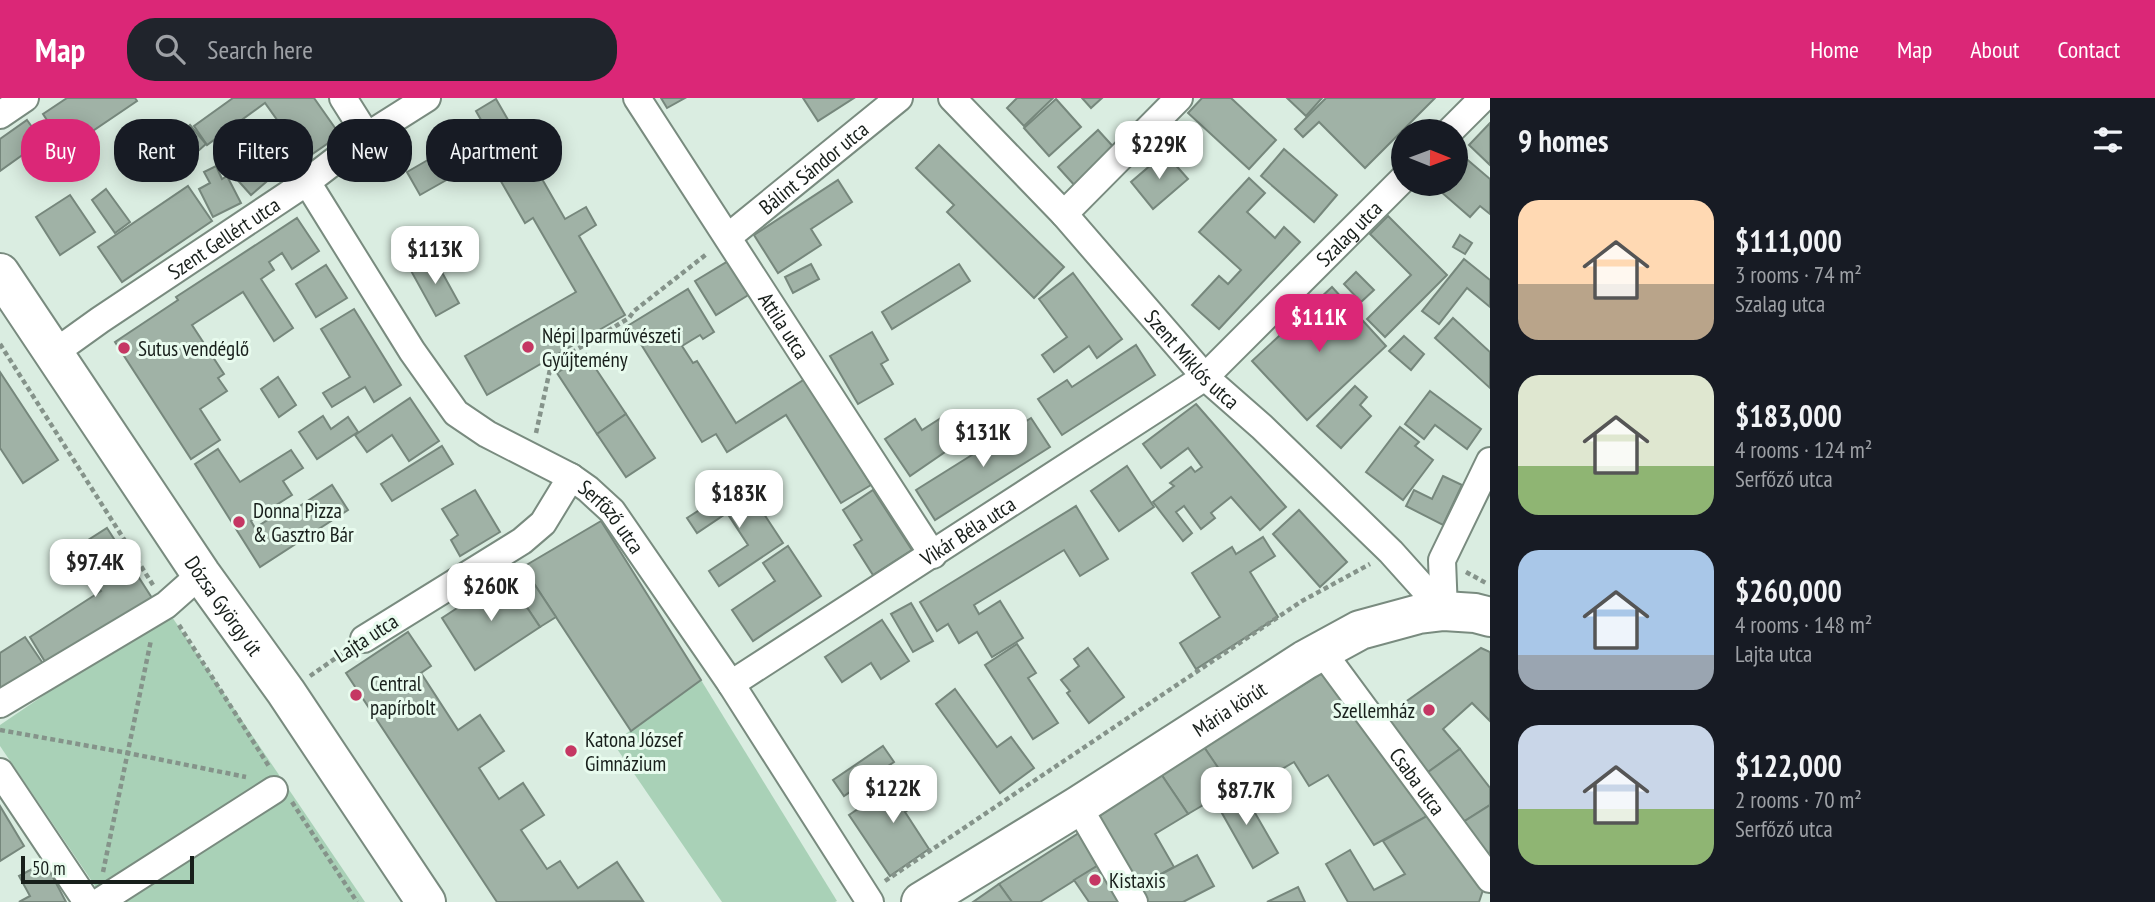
<!DOCTYPE html>
<meta charset="utf-8">
<style>
:root{--surface:#171b24;--page:#20242c;--text:#f1f3f6;--muted:#9ea1a6;--accent:#db2777}
body{margin:0;font-family:"PT Sans Narrow",sans-serif;background:var(--page);color:var(--text);height:100vh;display:flex;flex-direction:column;font-size:26px;white-space:nowrap}
*{box-sizing:border-box;margin:0}
p{font-size:23px;color:var(--muted)}
.icon{flex:none;width:38px;height:38px;fill:none;stroke:currentColor;stroke-width:2;stroke-linecap:round;stroke-linejoin:round}
.map{position:relative;flex:1;overflow:hidden}
.sheet{display:flex;flex-direction:column;background:var(--surface);width:665px}
.sheet>*{flex:none}
.banner{position:absolute;left:21px;top:21px;width:665px;height:63px;display:flex;gap:14px}
.needle{width:46px;rotate:91deg}
.buttons{position:absolute;left:1391px;top:21px;display:grid;gap:14px}
.buttons a{display:grid;place-items:center;width:77px;height:77px;border-radius:50%;background:var(--surface);box-shadow:0 4px 18px #0003;font-size:35px}
.scale{position:absolute;left:21px;bottom:18px;width:173px;box-sizing:border-box;padding-left:7px;border:4px solid #181f1b;border-top:0;font-size:19px;line-height:24px;white-space:nowrap;color:#181f1b;-webkit-text-stroke:5px #e8fbee;paint-order:stroke}
.price{position:absolute;translate:-50% -60px;padding:0 16px;border-radius:14px;background:#fff;color:#222;font-size:23px;line-height:46px;filter:drop-shadow(0 2px 4px #0008)}
.price::after{content:'';position:absolute;left:50%;top:42px;width:21px;height:16px;margin-left:-10px;background:inherit;clip-path:polygon(0 0,100% 0,50% 100%)}
.price.current{background:var(--accent);color:#fff}
ul{padding:0;list-style:none}
li{display:flex;align-items:center;gap:21px;height:175px;padding:0 28px}
li span{display:grid;place-items:center;flex:none;width:196px;height:140px;border-radius:21px;color:#555}
li>.icon{margin-inline-start:auto}
span .icon{width:84px;height:84px;fill:#fffc;stroke-width:1}
li b{font-size:30px}
h2{display:flex;justify-content:space-between;align-items:center;height:84px;padding:0 28px;font-size:30px}
.tag{padding:0 24px;border-radius:28px;background:var(--surface);box-shadow:0 4px 18px #0003;font-size:24px;line-height:63px}
.tag.current{background:var(--accent);color:#fff}
header{display:flex;align-items:center;gap:42px;box-sizing:border-box;height:98px;padding:0 35px;background:var(--accent);color:#fff}
header strong{font-size:33px}
nav{display:flex;gap:38px;margin-inline-start:auto;font-size:24px}
.search{width:490px;height:63px;background:var(--page);display:flex;align-items:center;gap:18px;box-sizing:border-box;padding:0 24px;border-radius:28px;color:var(--muted);font-size:26px}
main{display:flex;flex:1;min-height:0}
.map>svg:first-child{display:block}
.green{fill:#a9d1b7}
.building{fill:#a0b2a6;stroke:#76877c;stroke-width:2}
.lines{fill:none;stroke-linecap:round;stroke-linejoin:round}
.minor-casing{stroke:#798b7f;stroke-width:30}
.primary-casing{stroke:#798b7f;stroke-width:42}
.path{stroke:#85938a;stroke-width:4.5;stroke-dasharray:5 3.5;stroke-linecap:butt}
.minor{stroke:#fff;stroke-width:26}
.primary{stroke:#fff;stroke-width:38}
.poi-dot{fill:#c53763;stroke:#e8fbee;stroke-width:2.5}
.labels{text-anchor:middle;dominant-baseline:central;stroke-width:6;stroke-linejoin:round;paint-order:stroke}
.street-label{font-size:21px;fill:#181f1b;stroke:#e8fbee}
.poi-label{font-size:21px;fill:#181f1b;stroke:#e8fbee;text-anchor:start}
</style>
<header>
<strong>Map</strong>
<div class="search"><svg class="icon" aria-label="search" viewBox="0 0 24 24"><circle cx="10" cy="10" r="6"/><path d="M15 15l6 6"/></svg>Search here</div>
<nav><a>Home</a><a>Map</a><a>About</a><a>Contact</a></nav>
</header>
<main>
<div class="map">
<svg width="1490" height="804" viewBox="0 0 1490 804">
<rect width="100%" height="100%" fill="#daede1"/>
<g class="green">
<polygon points="168,513 365,804 106,804 0,648 0,627"/>
<polygon points="701,582 837,803 835,804 722,804 613,645"/>
</g>
<g class="building">
<polygon points="67,0 135,0 137,3 66,51 43,16"/>
<polygon points="233,0 314,0 340,37 305,61 265,5 207,47 194,28"/>
<polygon points="661,0 685,0 667,10"/>
<polygon points="803,0 854,0 818,23"/>
<polygon points="1017,0 1053,0 1024,28 1007,10"/>
<polygon points="1082,0 1102,0 1091,10"/>
<polygon points="1202,0 1231,0 1276,42 1249,71 1188,15"/>
<polygon points="1287,0 1322,0 1306,18"/>
<polygon points="1326,0 1435,0 1365,70 1319,24 1303,39 1295,31"/>
<polygon points="496,1 565,121 586,109 596,127 579,138 625,217 487,297 465,258 576,194 533,120 525,125 487,59 420,97 407,74 485,29 476,13"/>
<polygon points="1056,1 1081,29 1049,58 1024,30"/>
<polygon points="27,22 42,43 0,73 0,41"/>
<polygon points="1490,25 1490,67 1469,47"/>
<polygon points="237,26 279,73 251,97 225,68 240,55 224,37"/>
<polygon points="190,27 206,46 188,62 171,43"/>
<polygon points="1098,32 1118,54 1077,90 1058,69"/>
<polygon points="939,47 1064,169 1034,200 947,114 954,107 916,70"/>
<polygon points="1284,51 1337,97 1314,124 1261,78"/>
<polygon points="1456,52 1490,81 1490,116 1480,108 1470,119 1440,93 1446,86 1456,86"/>
<polygon points="1165,55 1188,81 1153,111 1131,84"/>
<polygon points="216,68 222,81 227,78 241,105 213,119 199,91 210,85 204,74"/>
<polygon points="1249,80 1265,95 1247,114 1275,140 1284,129 1300,144 1219,231 1192,207 1219,178 1228,186 1241,172 1199,134"/>
<polygon points="838,82 852,104 811,131 821,147 778,175 754,137"/>
<polygon points="188,88 212,123 122,184 98,149"/>
<polygon points="106,91 130,124 115,135 92,102"/>
<polygon points="70,97 95,134 60,157 36,119"/>
<polygon points="1388,118 1447,177 1385,239 1367,221 1411,177 1370,136"/>
<polygon points="297,120 319,153 292,171 282,155 269,164 274,172 261,181 293,230 274,243 243,194 192,227 224,276 218,280 227,293 200,311 220,342 191,361 115,244 178,202 176,199"/>
<polygon points="1460,137 1472,145 1465,156 1453,149"/>
<polygon points="433,158 459,205 436,218 410,171"/>
<polygon points="1464,161 1490,182 1490,209 1467,190 1439,226 1422,213"/>
<polygon points="730,162 750,196 716,217 695,183"/>
<polygon points="811,166 819,181 793,195 785,179"/>
<polygon points="959,166 970,183 892,231 882,214"/>
<polygon points="326,167 347,200 316,219 296,186"/>
<polygon points="1356,174 1374,192 1361,204 1344,186"/>
<polygon points="1073,175 1122,241 1097,260 1089,248 1054,274 1042,257 1067,239 1039,201"/>
<polygon points="1332,189 1386,248 1307,322 1252,263"/>
<polygon points="688,191 714,234 703,241 700,237 682,248 693,265 697,263 736,325 805,281 871,387 841,405 786,317 727,354 716,336 702,344 629,227"/>
<polygon points="354,211 401,287 374,304 365,289 332,309 323,295 350,279 321,231"/>
<polygon points="1453,220 1490,254 1490,290 1435,240"/>
<polygon points="872,234 888,262 881,266 893,286 858,306 830,258"/>
<polygon points="1404,238 1424,256 1411,272 1389,253"/>
<polygon points="1136,247 1155,277 1062,337 1038,301 1067,282 1072,289"/>
<polygon points="586,256 626,316 597,336 557,275"/>
<polygon points="0,274 58,362 23,385 0,350"/>
<polygon points="278,279 296,307 279,319 261,291"/>
<polygon points="1355,288 1367,299 1360,307 1371,318 1341,350 1317,328"/>
<polygon points="1430,293 1481,331 1467,351 1435,327 1424,341 1405,326"/>
<polygon points="410,300 439,343 409,363 392,337 367,354 355,337"/>
<polygon points="1196,306 1286,409 1260,432 1231,399 1211,415 1215,420 1201,431 1184,408 1176,414 1192,435 1183,443 1153,404 1174,388 1170,385 1191,369 1195,374 1202,369 1188,350 1161,370 1143,346"/>
<polygon points="626,316 655,360 626,379 597,336"/>
<polygon points="323,318 331,331 348,319 358,334 317,361 299,334"/>
<polygon points="944,318 961,343 910,378 885,341 915,321 922,332"/>
<polygon points="1031,320 1050,349 935,422 916,392"/>
<polygon points="1400,329 1419,344 1415,348 1433,362 1403,402 1366,374"/>
<polygon points="442,348 453,366 392,403 381,386"/>
<polygon points="218,351 240,384 291,352 303,370 283,383 292,397 251,423 255,430 277,416 280,421 332,387 348,412 260,469 195,366"/>
<polygon points="1127,368 1154,409 1119,433 1091,393"/>
<polygon points="1443,378 1462,387 1443,427 1406,408 1414,392 1432,401"/>
<polygon points="743,384 783,445 719,488 709,473 748,447 727,415 697,435 687,420"/>
<polygon points="475,392 500,434 460,458 451,442 458,437 442,411"/>
<polygon points="873,392 912,452 873,477 854,447 862,442 843,412"/>
<polygon points="1076,408 1108,461 1080,478 1064,452 974,507 979,516 1000,503 1023,540 992,559 977,534 959,545 948,526 937,533 920,504"/>
<polygon points="1299,412 1347,464 1320,489 1273,436"/>
<polygon points="601,423 701,582 631,633 523,469"/>
<polygon points="107,430 152,500 47,567 30,539 101,493 74,451"/>
<polygon points="1263,439 1275,458 1250,474 1278,519 1196,571 1180,545 1220,519 1192,475 1232,449 1236,456"/>
<polygon points="788,448 821,498 753,543 732,512 775,483 763,465"/>
<polygon points="523,469 556,519 540,529 506,478"/>
<polygon points="506,478 540,529 475,572 442,520"/>
<polygon points="911,505 933,543 913,554 891,516"/>
<polygon points="882,522 909,563 881,581 871,565 842,584 825,559"/>
<polygon points="408,534 431,568 421,575 458,632 480,617 504,653 479,670 499,701 523,685 544,717 521,732 547,771 560,763 578,790 617,764 643,803 497,804 346,575"/>
<polygon points="25,539 46,570 0,601 0,555"/>
<polygon points="1017,546 1036,575 1028,580 1058,625 1033,641 985,567"/>
<polygon points="1088,550 1124,599 1089,625 1067,595 1070,593 1061,582 1079,568 1074,561"/>
<polygon points="1481,550 1490,554 1490,623 1472,605 1443,631 1460,651 1424,677 1383,620"/>
<polygon points="1324,574 1429,717 1374,747 1328,677 1309,688 1294,664 1236,698 1204,649"/>
<polygon points="955,591 997,649 1011,639 1034,670 1000,695 936,606"/>
<polygon points="883,648 894,664 844,698 833,682"/>
<polygon points="1204,649 1232,690 1188,716 1161,676"/>
<polygon points="1460,651 1490,690 1490,707 1460,726 1424,677"/>
<polygon points="911,675 928,699 905,714 929,751 890,778 849,717"/>
<polygon points="1161,676 1188,716 1155,736 1174,769 1139,788 1098,719"/>
<polygon points="1232,690 1236,698 1243,694 1278,755 1253,770 1214,701"/>
<polygon points="1490,707 1490,763 1460,726"/>
<polygon points="0,708 24,748 0,763"/>
<polygon points="1429,717 1485,786 1479,804 1348,804 1326,766 1350,752 1374,792 1405,776 1383,743"/>
<polygon points="1082,733 1102,765 1040,804 1012,804 999,786"/>
<polygon points="1197,757 1214,788 1183,804 1147,804 1139,788"/>
<polygon points="45,764 66,804 19,804 30,798 19,778"/>
<polygon points="1102,765 1125,804 1089,804 1074,782"/>
<polygon points="999,786 1012,804 973,804"/>
<polygon points="1298,789 1305,804 1267,804"/>
</g>
<g class="lines">
<g class="minor-casing">
<g id="minor">
<polyline points="343,0 367,38"/>
<path id="s1" d="M637 0 933 457"/>
<path id="s2" d="M952 0 1064 116 1205 279 1262 329 1391 454 1444 513"/>
<polyline points="0,17 25,0"/>
<polyline points="1450,33 1483,0"/>
<path id="s3" d="M307 84 412 253 456 315 487 336 571 379 588 391 612 413 731 586 870 804"/>
<polyline points="1064,116 1179,0"/>
<path id="s4" d="M728 139 899 0"/>
<path id="s5" d="M54 255 100 222 307 84 367 38 427 0"/>
<polyline points="1444,513 1442,462 1490,363"/>
<polyline points="364,541 522,443 543,425 571,379"/>
<path id="s6" d="M1321 552 1490 781"/>
<path id="s7" d="M731 586 1205 279 1404 80"/>
<polyline points="0,606 166,507 201,476"/>
<polyline points="0,674 87,804"/>
<polyline points="1078,708 1134,804"/>
<polyline points="99,804 274,692"/>
</g>
</g>
<g class="primary-casing">
<g id="primary">
<path id="s8" d="M0 175 201 476 286 594 426 804"/>
<path id="s9" d="M921 804 1078 708 1305 562 1360 532 1419 516 1444 513 1475 515 1490 519"/>
</g>
</g>
<g class="path">
<polyline points="0,246 153,487"/>
<polyline points="536,335 551,267 629,220 634,213 708,155"/>
<polyline points="1466,474 1486,485"/>
<polyline points="179,527 270,670"/>
<polyline points="310,578 346,553"/>
<polyline points="0,632 128,655 246,679"/>
<polyline points="292,704 357,804"/>
<polyline points="103,774 151,542"/>
<polyline points="885,783 1302,503 1370,466"/>
</g>
<use href="#minor" class="minor"/>
<use href="#primary" class="primary"/>
</g>
<g class="poi-dot">
<circle cx="528" cy="249" r="7"/>
<circle cx="124" cy="250" r="7"/>
<circle cx="239" cy="424" r="7"/>
<circle cx="356" cy="597" r="7"/>
<circle cx="1429" cy="612" r="7"/>
<circle cx="571" cy="653" r="7"/>
<circle cx="1095" cy="782" r="7"/>
</g>
<g class="labels">
<g class="street-label">
<text stroke="none"><textPath href="#s4" startOffset="110">Bálint Sándor utca</textPath></text>
<text stroke="none"><textPath href="#s7" startOffset="768">Szalag utca</textPath></text>
<text stroke="none"><textPath href="#s5" startOffset="205">Szent Gellért utca</textPath></text>
<text stroke="none"><textPath href="#s1" startOffset="271">Attila utca</textPath></text>
<text stroke="none"><textPath href="#s2" startOffset="355">Szent Miklós utca</textPath></text>
<text stroke="none"><textPath href="#s3" startOffset="464">Serfőző utca</textPath></text>
<text stroke="none"><textPath href="#s7" startOffset="282">Vikár Béla utca</textPath></text>
<text stroke="none"><textPath href="#s8" startOffset="401">Dózsa György út</textPath></text>
<text transform="translate(366 540) rotate(-33)">Lajta utca</text>
<text stroke="none"><textPath href="#s9" startOffset="364">Mária körút</textPath></text>
<text stroke="none"><textPath href="#s6" startOffset="163">Csaba utca</textPath></text>
</g>
<g class="poi-label">
<text x="542" y="237">Népi Iparművészeti<tspan x="542" dy="24">Gyűjtemény</tspan></text>
<text x="138" y="250">Sutus vendéglő</text>
<text x="253" y="412">Donna Pizza<tspan x="253" dy="24">&amp; Gasztro Bár</tspan></text>
<text x="370" y="585">Central<tspan x="370" dy="24">papírbolt</tspan></text>
<text x="1415" y="612" text-anchor="end">Szellemház</text>
<text x="585" y="641">Katona József<tspan x="585" dy="24">Gimnázium</tspan></text>
<text x="1109" y="782">Kistaxis</text>
</g>
</g>
</svg>
<div class="buttons">
<a><svg class="needle" viewBox="-14 -14 28 28"><path d="M0-13l5 13h-10z" fill="#e53935"/><path d="M0 13l5-13h-10z" fill="#9ea1a6"/></svg></a>
</div>
<div class="scale">50 m</div>
<b class="price" style="left:1159px;top:83px">$229K</b>
<b class="price" style="left:435px;top:188px">$113K</b>
<b class="price current" style="left:1319px;top:256px">$111K</b>
<b class="price" style="left:983px;top:371px">$131K</b>
<b class="price" style="left:739px;top:432px">$183K</b>
<b class="price" style="left:95px;top:501px">$97.4K</b>
<b class="price" style="left:491px;top:525px">$260K</b>
<b class="price" style="left:893px;top:727px">$122K</b>
<b class="price" style="left:1246px;top:729px">$87.7K</b>
<div class="banner">
<a class="tag current">Buy</a>
<a class="tag">Rent</a>
<a class="tag">Filters</a>
<a class="tag">New</a>
<a class="tag">Apartment</a>
</div>
</div>
<section class="sheet">
<h2>9 homes<svg class="icon" aria-label="filters" viewBox="0 0 24 24"><path d="M4 7h16M4 17h16"/><circle cx="9" cy="7" r="2"/><circle cx="15" cy="17" r="2"/></svg></h2>
<ul>
<li><span style="background:linear-gradient(#ffd9b3 60%,#b9a48a 0)"><svg class="icon" aria-label="home" viewBox="0 0 24 24"><path d="M3 11l9-7 9 7M6 9v11h12V9"/></svg></span><div><b>$111,000</b><p>3 rooms · 74 m²</p><p>Szalag utca</p></div></li>
<li><span style="background:linear-gradient(#dfe7d0 65%,#8fb573 0)"><svg class="icon" aria-label="home" viewBox="0 0 24 24"><path d="M3 11l9-7 9 7M6 9v11h12V9"/></svg></span><div><b>$183,000</b><p>4 rooms · 124 m²</p><p>Serfőző utca</p></div></li>
<li><span style="background:linear-gradient(#a9c7e8 75%,#9aa5b1 0)"><svg class="icon" aria-label="home" viewBox="0 0 24 24"><path d="M3 11l9-7 9 7M6 9v11h12V9"/></svg></span><div><b>$260,000</b><p>4 rooms · 148 m²</p><p>Lajta utca</p></div></li>
<li><span style="background:linear-gradient(#c9d6e8 60%,#8fb573 0)"><svg class="icon" aria-label="home" viewBox="0 0 24 24"><path d="M3 11l9-7 9 7M6 9v11h12V9"/></svg></span><div><b>$122,000</b><p>2 rooms · 70 m²</p><p>Serfőző utca</p></div></li>
</ul>
</section>
</main>
